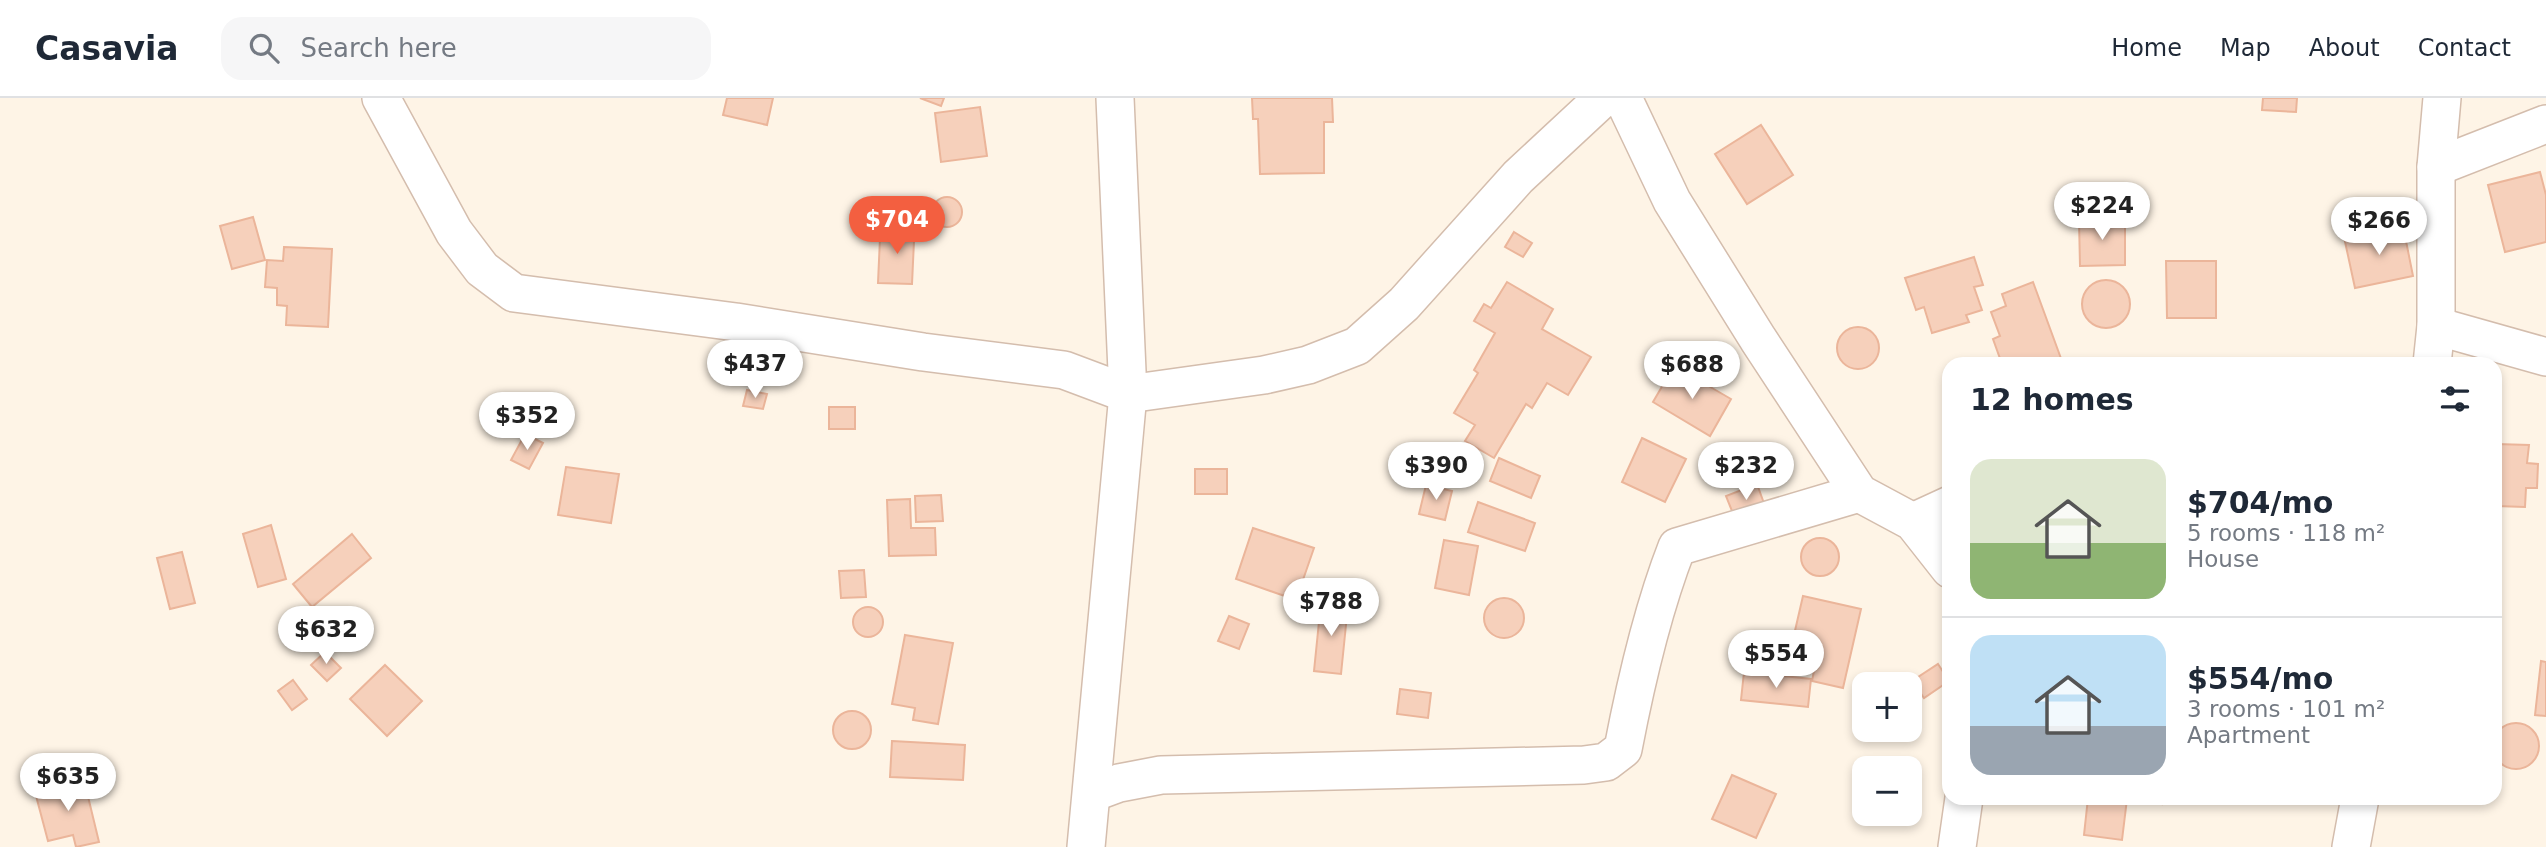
<!DOCTYPE html>
<meta charset="utf-8">
<style>
:root{--surface:#fff;--page:#f6f6f7;--text:#1f2937;--muted:#747a83;--line:#e0e1e3;--accent:#f35f40}
body{margin:0;font-family:"DejaVu Sans",sans-serif;background:var(--page);color:var(--text);height:100vh;display:flex;flex-direction:column;font-size:26px;white-space:nowrap}
*{box-sizing:border-box;margin:0}
p{font-size:23px;color:var(--muted)}
.icon{flex:none;width:38px;height:38px;fill:none;stroke:currentColor;stroke-width:2;stroke-linecap:round;stroke-linejoin:round}
.map{position:relative;flex:1;overflow:hidden}
.panel{position:absolute;left:1942px;top:259px;width:560px;height:448px;display:flex;flex-direction:column;background:var(--surface);border-radius:21px;box-shadow:0 4px 10px #0003}
.panel>*{flex:none}
.fabs{position:absolute;left:1852px;top:574px;display:grid;gap:14px}
.fabs a{display:grid;place-items:center;width:70px;height:70px;border-radius:14px;background:var(--surface);box-shadow:0 4px 10px #0003;font-size:35px}
.price{position:absolute;translate:-50% -60px;padding:0 16px;border-radius:24px;background:#fff;color:#222;font-size:23px;line-height:46px;filter:drop-shadow(0 2px 4px #0008)}
.price::after{content:'';position:absolute;left:50%;top:42px;width:21px;height:16px;margin-left:-10px;background:inherit;clip-path:polygon(0 0,100% 0,50% 100%)}
.price.on{background:var(--accent);color:#fff}
ul{padding:0;list-style:none}
li{display:flex;align-items:center;gap:21px;height:175px;padding:0 28px}
li+li{border-top:2px solid var(--line)}
li span{display:grid;place-items:center;flex:none;width:196px;height:140px;border-radius:21px;color:#555}
li>.icon{margin-inline-start:auto}
span .icon{width:84px;height:84px;fill:#fffc;stroke-width:1}
li b{font-size:30px}
h2{display:flex;justify-content:space-between;align-items:center;height:84px;padding:0 28px;font-size:30px}
header{display:flex;align-items:center;gap:42px;box-sizing:border-box;height:98px;padding:0 35px;background:var(--surface);border-bottom:2px solid var(--line)}
header strong{font-size:33px}
nav{display:flex;gap:38px;margin-inline-start:auto;font-size:24px}
.search{width:490px;height:63px;background:var(--page);display:flex;align-items:center;gap:18px;box-sizing:border-box;padding:0 24px;border-radius:21px;color:var(--muted);font-size:26px}
.map>svg:first-child{display:block}
.building{fill:#f6d0bb;stroke:#ebb59a;stroke-width:2}
.lines{fill:none;stroke-linecap:round;stroke-linejoin:round}
.minor-casing{stroke:#d4bdad;stroke-width:40}
.minor{stroke:#fff;stroke-width:37}
</style>
<header>
<strong>Casavia</strong>
<div class="search"><svg class="icon" aria-label="search" viewBox="0 0 24 24"><circle cx="10" cy="10" r="6"/><path d="M15 15l6 6"/></svg>Search here</div>
<nav><a>Home</a><a>Map</a><a>About</a><a>Contact</a></nav>
</header>
<div class="map">
<svg width="2546" height="749" viewBox="0 0 2546 749">
<rect width="100%" height="100%" fill="#fef4e6"/>
<g class="building">
<polygon points="727,0 773,0 767,27 723,17"/>
<polygon points="920,0 944,0 941,8"/>
<polygon points="1252,0 1332,0 1333,24 1324,24 1324,75 1260,76 1258,21 1253,21"/>
<polygon points="2263,0 2297,0 2296,14 2262,12"/>
<polygon points="980,9 987,58 941,64 935,15"/>
<polygon points="1761,27 1793,77 1747,106 1715,56"/>
<polygon points="2540,74 2546,97 2546,144 2505,154 2488,87"/>
<circle cx="947" cy="114" r="15"/>
<polygon points="253,119 265,162 232,171 220,128"/>
<polygon points="915,121 912,186 878,185 880,140"/>
<polygon points="2125,121 2125,167 2080,168 2079,122"/>
<polygon points="2403,128 2413,178 2355,190 2344,139"/>
<polygon points="1514,134 1532,145 1523,159 1505,149"/>
<polygon points="284,149 332,151 328,229 286,227 287,208 277,207 277,190 265,189 267,162 283,163"/>
<polygon points="1974,159 1983,187 1974,189 1982,212 1966,217 1969,224 1932,235 1924,209 1916,212 1905,180"/>
<polygon points="2166,163 2216,163 2216,220 2167,220"/>
<circle cx="2106" cy="206" r="24"/>
<polygon points="1507,184 1553,211 1542,231 1591,259 1568,297 1547,285 1532,310 1526,306 1494,360 1465,343 1475,327 1454,315 1478,275 1474,272 1495,235 1474,223 1484,206 1491,210"/>
<polygon points="2033,184 2063,266 2002,266 1993,241 2000,238 1991,214 2006,208 2002,196"/>
<circle cx="1858" cy="250" r="21"/>
<polygon points="1674,268 1731,301 1710,338 1653,304"/>
<polygon points="747,292 767,296 763,311 743,308"/>
<rect x="829" y="309" width="26" height="22"/>
<polygon points="525,336 543,345 529,371 511,362"/>
<polygon points="1642,340 1686,361 1665,404 1622,384"/>
<polygon points="2496,346 2529,347 2527,365 2538,366 2537,390 2526,390 2525,409 2496,408"/>
<polygon points="1499,360 1540,378 1531,400 1490,383"/>
<polygon points="566,369 619,376 611,425 558,417"/>
<rect x="1195" y="371" width="32" height="25"/>
<polygon points="1757,386 1766,411 1736,423 1726,398"/>
<polygon points="1426,387 1452,393 1445,422 1419,416"/>
<polygon points="941,397 943,423 916,424 915,398"/>
<polygon points="910,401 911,430 935,430 936,457 889,458 887,402"/>
<polygon points="1478,404 1535,425 1525,453 1468,434"/>
<polygon points="271,427 286,481 258,489 243,436"/>
<polygon points="1253,430 1314,450 1296,502 1236,481"/>
<polygon points="352,436 371,460 312,509 293,486"/>
<circle cx="1820" cy="459" r="19"/>
<polygon points="1444,442 1478,448 1469,497 1435,490"/>
<polygon points="182,454 195,505 170,511 157,460"/>
<polygon points="864,472 866,499 841,500 839,473"/>
<polygon points="1803,498 1861,511 1843,590 1812,583 1815,568 1788,563"/>
<circle cx="1504" cy="520" r="20"/>
<polygon points="1321,504 1348,507 1341,576 1314,573"/>
<circle cx="868" cy="524" r="15"/>
<polygon points="1229,518 1249,526 1239,551 1218,543"/>
<polygon points="905,537 953,545 938,626 913,622 915,610 892,606"/>
<polygon points="325,554 341,570 327,583 311,567"/>
<polygon points="2541,563 2546,564 2546,618 2535,617"/>
<polygon points="1938,566 1949,583 1924,600 1912,583"/>
<polygon points="385,567 422,603 387,638 350,601"/>
<polygon points="1744,574 1811,581 1808,609 1741,602"/>
<polygon points="293,582 307,601 292,612 278,593"/>
<polygon points="1400,591 1431,595 1428,620 1397,616"/>
<circle cx="852" cy="632" r="19"/>
<circle cx="2516" cy="648" r="23"/>
<polygon points="892,643 965,647 963,682 890,679"/>
<polygon points="1732,677 1776,696 1756,740 1712,721"/>
<polygon points="84,682 99,744 76,749 73,737 48,743 35,694"/>
<polygon points="2088,700 2163,700 2162,706 2127,701 2122,742 2084,737"/>
</g>
<g class="lines">
<g class="minor-casing">
<g id="minor">
<polyline points="381,0 454,134 482,171 514,195 736,224 923,254 1064,272 1128,296 1264,277 1308,267 1357,248 1404,206 1518,79 1603,0"/>
<polyline points="1623,0 1672,103 1758,241 1859,395 1913,424 1950,471"/>
<polyline points="2436,69 2546,26"/>
<polyline points="2436,228 2546,259"/>
<polyline points="2432,266 2436,228 2436,69 2442,0"/>
<polyline points="1913,424 1950,407"/>
<path d="M1092 695 1119 685 1161 677 1584 667 1606 664 1623 651C1636 583 1652 513 1677 449L1859 395"/>
<polyline points="1086,749 1128,296 1115,0"/>
<polyline points="1957,749 1964,700"/>
<polyline points="2351,749 2360,700"/>
</g>
</g>
<use href="#minor" class="minor"/>
</g>
</svg>
<div class="fabs">
<a>+</a>
<a>−</a>
</div>
<b class="price" style="left:2102px;top:144px">$224</b>
<b class="price on" style="left:897px;top:158px">$704</b>
<b class="price" style="left:2379px;top:159px">$266</b>
<b class="price" style="left:755px;top:302px">$437</b>
<b class="price" style="left:1692px;top:303px">$688</b>
<b class="price" style="left:527px;top:354px">$352</b>
<b class="price" style="left:1436px;top:404px">$390</b>
<b class="price" style="left:1746px;top:404px">$232</b>
<b class="price" style="left:1331px;top:540px">$788</b>
<b class="price" style="left:326px;top:568px">$632</b>
<b class="price" style="left:1776px;top:592px">$554</b>
<b class="price" style="left:68px;top:715px">$635</b>
<section class="panel">
<h2>12 homes<svg class="icon" aria-label="filters" viewBox="0 0 24 24"><path d="M4 7h16M4 17h16"/><circle cx="9" cy="7" r="2"/><circle cx="15" cy="17" r="2"/></svg></h2>
<ul>
<li><span style="background:linear-gradient(#dfe7d0 60%,#8fb573 0)"><svg class="icon" aria-label="home" viewBox="0 0 24 24"><path d="M3 11l9-7 9 7M6 9v11h12V9"/></svg></span><div><b>$704/mo</b><p>5 rooms · 118 m²</p><p>House</p></div></li>
<li><span style="background:linear-gradient(#bfe0f5 65%,#9aa5b1 0)"><svg class="icon" aria-label="home" viewBox="0 0 24 24"><path d="M3 11l9-7 9 7M6 9v11h12V9"/></svg></span><div><b>$554/mo</b><p>3 rooms · 101 m²</p><p>Apartment</p></div></li>
</ul>
</section>
</div>
